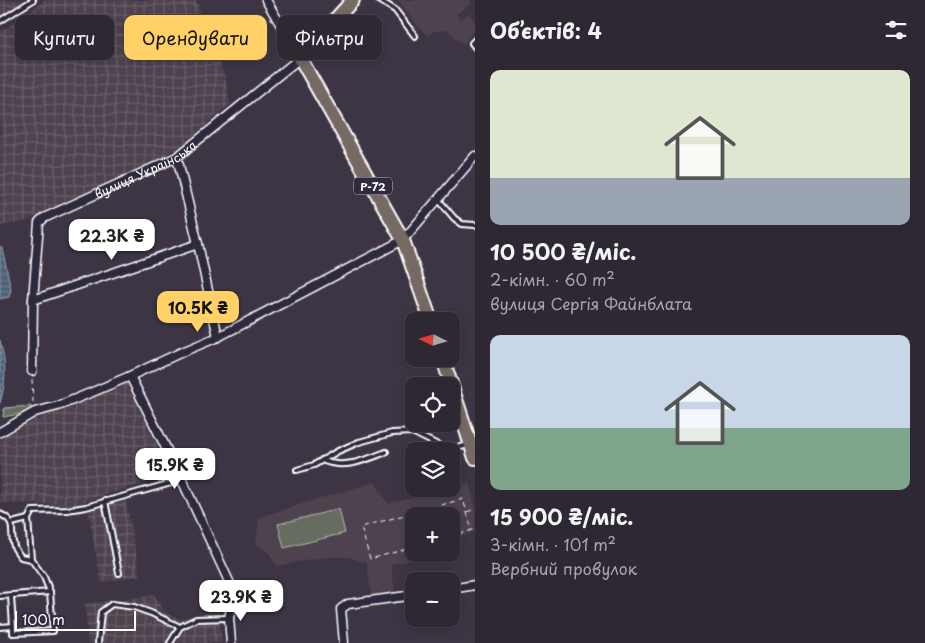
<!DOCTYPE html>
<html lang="uk">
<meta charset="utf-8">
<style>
:root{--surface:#2e2833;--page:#3a343f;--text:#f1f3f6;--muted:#a7a6ac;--line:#49444e;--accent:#ffd166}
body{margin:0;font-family:"Playpen Sans",sans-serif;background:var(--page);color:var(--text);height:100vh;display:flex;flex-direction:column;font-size:19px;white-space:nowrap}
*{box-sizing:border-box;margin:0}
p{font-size:16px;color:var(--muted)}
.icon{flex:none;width:28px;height:28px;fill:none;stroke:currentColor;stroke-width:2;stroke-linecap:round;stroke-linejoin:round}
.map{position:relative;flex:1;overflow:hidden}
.side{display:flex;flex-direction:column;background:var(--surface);width:450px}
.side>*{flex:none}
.guide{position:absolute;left:15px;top:15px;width:385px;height:45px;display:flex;gap:10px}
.needle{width:32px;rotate:275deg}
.controls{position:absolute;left:405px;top:312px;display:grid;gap:10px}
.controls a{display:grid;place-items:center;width:55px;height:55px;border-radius:10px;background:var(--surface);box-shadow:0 2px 8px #0003,0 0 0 1px var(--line);font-size:25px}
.scale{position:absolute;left:15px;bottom:12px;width:121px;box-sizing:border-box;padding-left:5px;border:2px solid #fff;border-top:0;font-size:14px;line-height:18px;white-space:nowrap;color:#fff;-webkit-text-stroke:4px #2f2a3d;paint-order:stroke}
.price{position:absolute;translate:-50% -42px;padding:0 11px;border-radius:10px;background:#fff;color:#222;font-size:16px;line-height:32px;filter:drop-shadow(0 1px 2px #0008)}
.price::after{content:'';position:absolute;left:50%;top:30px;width:15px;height:11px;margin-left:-8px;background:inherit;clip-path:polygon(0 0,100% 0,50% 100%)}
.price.current{background:var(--accent);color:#111}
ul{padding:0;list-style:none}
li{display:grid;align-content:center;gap:10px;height:265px;padding:0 15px}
li span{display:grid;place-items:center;height:155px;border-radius:10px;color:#555}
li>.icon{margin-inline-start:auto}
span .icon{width:90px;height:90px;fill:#fffc;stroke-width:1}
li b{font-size:21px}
h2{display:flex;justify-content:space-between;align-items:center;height:60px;padding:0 15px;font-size:21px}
.pill{padding:0 18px;border-radius:10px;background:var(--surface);box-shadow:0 2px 8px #0003,0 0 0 1px var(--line);font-size:18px;line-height:45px}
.pill.current{background:var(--accent);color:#111}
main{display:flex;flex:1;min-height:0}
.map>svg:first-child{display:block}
.built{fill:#4e434d}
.industrial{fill:url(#industrial-grid)}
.grass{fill:#666d60;stroke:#b2b6b0}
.wetland{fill:url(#wetland-marsh);stroke:#b2b6b0}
.water{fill:url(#water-rules);stroke:#95a1af}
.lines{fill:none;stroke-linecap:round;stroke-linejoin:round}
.service-casing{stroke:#fff;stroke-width:8}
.minor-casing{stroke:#fff;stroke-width:11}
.primary-casing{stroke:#fff;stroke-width:16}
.path{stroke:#fff;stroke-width:1;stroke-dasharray:5 4;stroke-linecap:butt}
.service{stroke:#2f2a3d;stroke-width:4}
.minor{stroke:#2f2a3d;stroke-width:8}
.primary{stroke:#766964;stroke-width:12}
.labels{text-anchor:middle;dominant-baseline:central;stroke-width:5;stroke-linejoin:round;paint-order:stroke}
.shield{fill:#2f2a3d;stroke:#c1bfc5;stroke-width:1}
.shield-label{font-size:11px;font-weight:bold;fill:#fff}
.street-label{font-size:12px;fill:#fff;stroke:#2f2a3d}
</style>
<main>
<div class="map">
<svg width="475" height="643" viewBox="0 0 475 643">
<defs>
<pattern id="industrial-grid" width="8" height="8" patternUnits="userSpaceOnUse" patternTransform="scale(1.25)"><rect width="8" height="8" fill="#4e434d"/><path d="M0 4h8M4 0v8" fill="none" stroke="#695f68"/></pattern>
<pattern id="wetland-marsh" width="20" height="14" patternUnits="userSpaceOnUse" patternTransform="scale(1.25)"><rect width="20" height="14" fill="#666d60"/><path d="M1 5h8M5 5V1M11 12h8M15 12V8" fill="none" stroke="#7d8378"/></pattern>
<pattern id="water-rules" width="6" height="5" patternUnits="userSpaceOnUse" patternTransform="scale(1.25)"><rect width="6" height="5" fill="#4e6279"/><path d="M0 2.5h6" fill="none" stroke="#697a8d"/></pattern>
</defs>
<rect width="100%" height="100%" fill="#3d3544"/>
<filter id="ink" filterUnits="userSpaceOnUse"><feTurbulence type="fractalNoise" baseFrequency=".02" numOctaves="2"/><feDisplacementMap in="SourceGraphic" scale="10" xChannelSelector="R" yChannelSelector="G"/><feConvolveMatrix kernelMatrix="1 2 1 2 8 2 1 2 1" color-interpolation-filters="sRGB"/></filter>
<g filter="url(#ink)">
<g class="built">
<polygon points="398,0 471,0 470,1 472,4 456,14 460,20 469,14 475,22 475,30 463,44 456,39 448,30 434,31 428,36 415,23"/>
<polygon points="375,482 388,504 446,489 451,489 451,487 469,483 475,504 475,532 451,539 451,516 414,516 414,554 432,554 432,557 422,558 391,564 395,594 372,596 366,561 363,562 349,557 326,557 277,566 269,553 256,544 259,517"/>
</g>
<g class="industrial">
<polygon points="0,0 26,0 0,16"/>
<polygon points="44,0 196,0 225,77 230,104 181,147 165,157 111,183 23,222 0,226 0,32 25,16"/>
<polygon points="127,383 171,475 72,505 4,503 0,502 0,437 13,428"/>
<polygon points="126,501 140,575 101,583 88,509"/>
<polygon points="154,595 165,613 180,619 191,616 219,613 222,643 88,643 85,604"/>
</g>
<polygon class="grass" points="339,509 345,533 284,548 278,524"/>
<polygon class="wetland" points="31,406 31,412 3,417 4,408"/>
<g class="water">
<polygon points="0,247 2,248 11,289 9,297 0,299"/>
<path d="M0 340C6 363 7 380 0 403Z"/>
</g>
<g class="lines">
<g class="service-casing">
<g id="service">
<polyline points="379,0 395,10 415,36"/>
<polyline points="0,21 33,0"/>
<polyline points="475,40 472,43 475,47"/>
<polyline points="438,199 454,218 462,224 475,225"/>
<path d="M322 460C343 470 366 460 386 452"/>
<polyline points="297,470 314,465 338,451 359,442 392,433 412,432 442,447 456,448 469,445"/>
<polyline points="105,501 119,573"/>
<path d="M0 514C18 522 9 531 14 546 15 550 19 554 21 557L31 559"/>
<polyline points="12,523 28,519"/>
<polyline points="0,596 50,592"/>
<polyline points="11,596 13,626"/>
<polyline points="0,627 13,626 13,633 53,631 50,592 44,577 31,559 28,519 32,511 67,510 86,507 182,480"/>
<polyline points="98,643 101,612 112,604 134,607 151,613 180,627"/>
<polyline points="170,643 180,627 196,619 229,618"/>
</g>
</g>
<g class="minor-casing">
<g id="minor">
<polyline points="177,157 198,244 218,337"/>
<polyline points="33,300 198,244"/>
<path id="s1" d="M32 371 33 300 39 223 44 218 177 157 300 58 266 0"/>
<polyline points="130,376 182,480 232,588 233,600 229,618 231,643"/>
<polyline points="0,432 35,412 58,406 95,391 130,376 182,352 218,337 403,240 475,156"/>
<polyline points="451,589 475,585"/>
<polyline points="344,643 341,609 348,604 414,595"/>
</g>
</g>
<g class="primary-casing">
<g id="primary">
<polyline points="353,0 300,58 403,240 431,321"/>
<polyline points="443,359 475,458"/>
</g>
</g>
<g class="path">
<polyline points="32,379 33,403"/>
<polyline points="467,512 475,509"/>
<polyline points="414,547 370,559 361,527 463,499 472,530 451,537"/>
</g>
<use href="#service" class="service"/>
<use href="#minor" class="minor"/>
<use href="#primary" class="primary"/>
</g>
</g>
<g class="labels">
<rect class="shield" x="354" y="177.5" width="38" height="17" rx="4"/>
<g class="shield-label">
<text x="373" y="186">Р-72</text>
</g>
<g class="street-label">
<text stroke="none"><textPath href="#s1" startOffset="268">вулиця Українська</textPath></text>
</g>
</g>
</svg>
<div class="controls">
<a><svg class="needle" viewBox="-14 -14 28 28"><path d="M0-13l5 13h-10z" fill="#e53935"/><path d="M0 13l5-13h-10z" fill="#a7a6ac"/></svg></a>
<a><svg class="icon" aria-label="locate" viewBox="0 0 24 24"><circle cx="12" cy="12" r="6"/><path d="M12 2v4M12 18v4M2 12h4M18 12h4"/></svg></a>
<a><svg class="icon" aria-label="layers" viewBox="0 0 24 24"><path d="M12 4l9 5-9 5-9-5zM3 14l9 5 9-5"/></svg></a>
<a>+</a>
<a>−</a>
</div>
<div class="scale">100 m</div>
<b class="price" style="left:112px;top:261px">22.3K ₴</b>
<b class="price current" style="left:198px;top:333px">10.5K ₴</b>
<b class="price" style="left:175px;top:490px">15.9K ₴</b>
<b class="price" style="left:241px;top:622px">23.9K ₴</b>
<div class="guide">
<a class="pill">Купити</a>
<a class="pill current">Орендувати</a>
<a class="pill">Фільтри</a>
</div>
</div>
<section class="side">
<h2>Об’єктів: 4<svg class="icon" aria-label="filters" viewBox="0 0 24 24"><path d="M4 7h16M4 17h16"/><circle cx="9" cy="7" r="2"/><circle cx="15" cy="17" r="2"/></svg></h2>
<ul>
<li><span style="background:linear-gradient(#dfe7d0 70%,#9aa5b1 0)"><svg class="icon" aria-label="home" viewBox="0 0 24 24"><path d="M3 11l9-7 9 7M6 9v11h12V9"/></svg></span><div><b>10 500 ₴/міс.</b><p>2-кімн. · 60 m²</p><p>вулиця Сергія Файнблата</p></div></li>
<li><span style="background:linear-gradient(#c9d6e8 60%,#7fa58c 0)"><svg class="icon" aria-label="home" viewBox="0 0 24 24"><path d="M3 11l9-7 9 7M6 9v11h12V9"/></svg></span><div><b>15 900 ₴/міс.</b><p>3-кімн. · 101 m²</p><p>Вербний провулок</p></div></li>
</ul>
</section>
</main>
